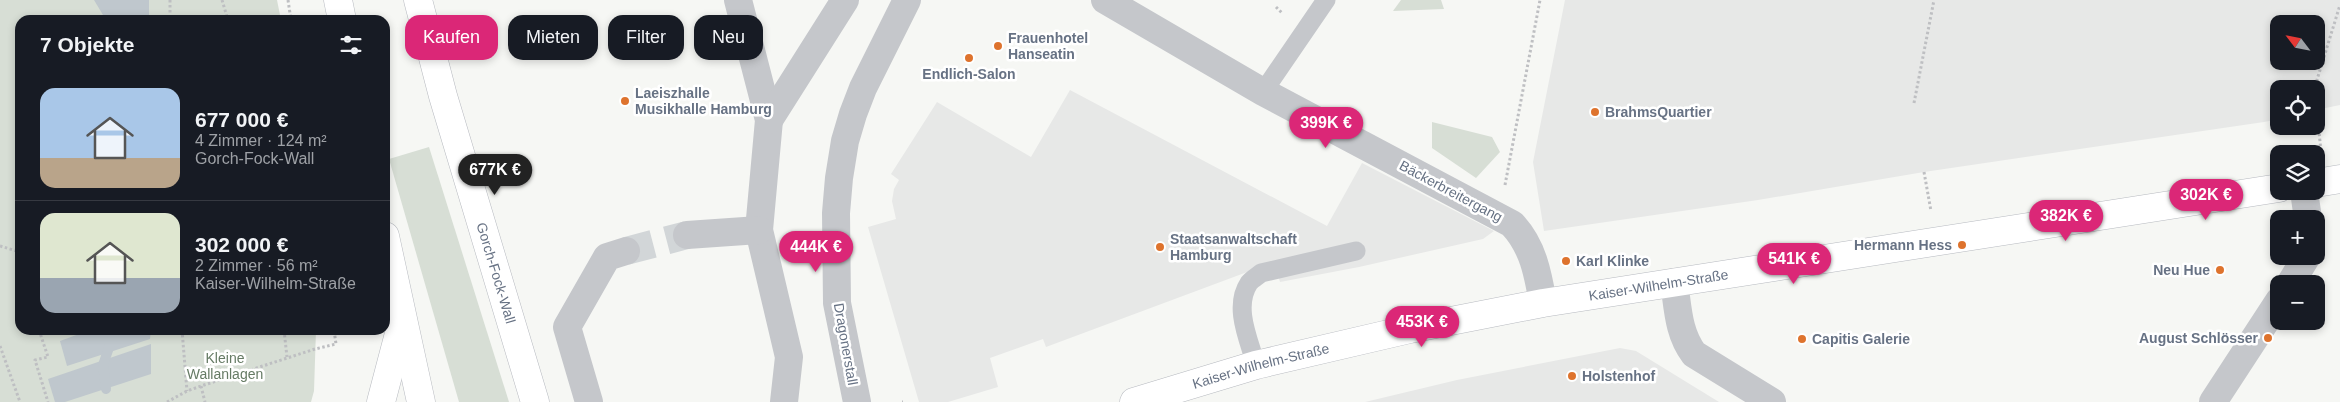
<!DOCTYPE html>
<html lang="de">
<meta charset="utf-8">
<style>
:root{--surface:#171b24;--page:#20242c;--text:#f1f3f6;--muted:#9ea1a6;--line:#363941;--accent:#db2777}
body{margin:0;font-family:Arial,sans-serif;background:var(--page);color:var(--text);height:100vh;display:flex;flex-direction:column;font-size:19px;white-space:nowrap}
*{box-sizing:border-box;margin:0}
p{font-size:16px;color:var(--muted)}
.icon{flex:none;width:28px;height:28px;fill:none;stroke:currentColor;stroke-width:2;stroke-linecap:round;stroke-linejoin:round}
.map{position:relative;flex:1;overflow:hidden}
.details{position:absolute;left:15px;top:15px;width:375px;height:320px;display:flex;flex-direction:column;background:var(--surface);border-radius:15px;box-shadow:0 2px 8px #0003}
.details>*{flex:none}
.top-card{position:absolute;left:405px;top:15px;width:475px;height:45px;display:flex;gap:10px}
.needle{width:32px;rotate:302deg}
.controls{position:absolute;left:2270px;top:15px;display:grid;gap:10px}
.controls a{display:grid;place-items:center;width:55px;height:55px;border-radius:10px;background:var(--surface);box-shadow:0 2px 8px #0003;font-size:25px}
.price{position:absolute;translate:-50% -42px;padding:0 11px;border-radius:18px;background:var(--accent);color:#fff;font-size:16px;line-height:32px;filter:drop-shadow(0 1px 2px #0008)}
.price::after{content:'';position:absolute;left:50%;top:30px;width:15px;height:11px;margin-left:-8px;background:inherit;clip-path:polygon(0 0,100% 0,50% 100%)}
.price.selected{background:#222;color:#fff}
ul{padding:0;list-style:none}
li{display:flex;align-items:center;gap:15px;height:125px;padding:0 25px}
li+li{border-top:1px solid var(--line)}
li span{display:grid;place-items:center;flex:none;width:140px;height:100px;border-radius:15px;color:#555}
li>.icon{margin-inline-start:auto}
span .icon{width:60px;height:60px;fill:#fffc;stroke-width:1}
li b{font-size:21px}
h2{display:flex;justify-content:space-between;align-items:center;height:60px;padding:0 25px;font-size:21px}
.pill{padding:0 18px;border-radius:15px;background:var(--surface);box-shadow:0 2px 8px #0003;font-size:18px;line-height:45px}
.pill.selected{background:var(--accent);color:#fff}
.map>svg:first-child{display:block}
.built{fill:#e7e8e7;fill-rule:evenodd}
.green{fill:#d7ded5}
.water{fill:#bfc7cd}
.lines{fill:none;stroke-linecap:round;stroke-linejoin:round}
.stream{stroke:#bfc7cd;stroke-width:10}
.pedestrian-tunnel{stroke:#d2d6d8;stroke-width:28;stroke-dasharray:28 14;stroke-linecap:butt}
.secondary-casing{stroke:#b7bac0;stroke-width:29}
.path{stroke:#bebfc2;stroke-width:3;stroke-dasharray:2.5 2.5;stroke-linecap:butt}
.service{stroke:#c5c7cb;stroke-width:19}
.pedestrian{stroke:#c5c7cb;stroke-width:28}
.minor{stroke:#c5c7cb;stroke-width:28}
.tertiary{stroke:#c5c7cb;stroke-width:28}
.secondary{stroke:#fff;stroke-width:28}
.poi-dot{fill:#de732d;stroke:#fff;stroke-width:2}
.labels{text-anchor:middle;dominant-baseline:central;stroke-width:5;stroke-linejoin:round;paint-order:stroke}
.poi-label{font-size:14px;font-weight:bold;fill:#677284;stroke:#fff;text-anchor:start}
.street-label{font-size:14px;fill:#677284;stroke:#fff}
.park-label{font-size:14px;fill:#667b65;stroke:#fff}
</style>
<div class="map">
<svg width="2340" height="402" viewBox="0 0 2340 402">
<rect width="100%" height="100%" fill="#f6f7f4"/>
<g class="built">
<path d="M1565 0H2340V105L2316 110V89H2279V119L2264 122 1924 172 1758 200 1544 231 1533 162ZM2279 24H2316V61H2279Z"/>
<polygon points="1070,90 1327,226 1362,163 1494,231 1483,239 1359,267 1280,282 1274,262 1046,347 1043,339 990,358 998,387 948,402 919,402 868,227 896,219 892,201 894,189 899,180 891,174 937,102 1031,157"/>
<polygon points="1620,348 1636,351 1719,402 1365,402 1457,380"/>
</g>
<g class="green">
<polygon points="0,0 277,0 281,20 20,20 20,330 316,330 314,391 311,402 0,402"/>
<polygon points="1401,0 1441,0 1444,9 1393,11"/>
<polygon points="1432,122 1492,137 1500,152 1476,178 1432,148"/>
<polygon points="429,147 509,402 459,402 389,159"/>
</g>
<g class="water">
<polygon points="94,0 149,0 149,20 106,20"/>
<polygon points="90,330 151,330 150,339 67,366 60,341"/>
<polygon points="151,344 151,374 65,402 55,402 48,379"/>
</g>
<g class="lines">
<polyline class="stream" points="106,389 103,365 115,330"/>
<polyline class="pedestrian-tunnel" points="626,251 687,235"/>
<g class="secondary-casing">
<g id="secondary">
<polyline points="338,0 342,20"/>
<path id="s1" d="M418 0 443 96 535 402"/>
<polyline points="2316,183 2340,179"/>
<polyline points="385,236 421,402"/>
<polyline points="381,402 401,326"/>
<path id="s2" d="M1134 402 1256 365 1410 329 1543 303 2279 188"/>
</g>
</g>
<g class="path">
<polyline points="170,0 170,20"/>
<polyline points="222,0 228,20"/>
<polyline points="288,0 291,20"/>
<polyline points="1276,7 1283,14"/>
<polyline points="1914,103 1934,0"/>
<polyline points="2321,151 2317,113 2316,83 2340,5"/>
<polyline points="1924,172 1931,211"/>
<polyline points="1505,185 1540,0"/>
<polyline points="0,246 20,252"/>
<polyline points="39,330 48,357 35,360 48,402"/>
<polyline points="182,330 187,391"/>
<polyline points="284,330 287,357"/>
<polyline points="0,346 20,402"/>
<polyline points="201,386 205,402"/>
<polyline points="167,402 187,391 201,386 315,349 336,344 334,330"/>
<polyline points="902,402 903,402"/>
</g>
<g class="service">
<polyline points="1263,92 1326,0"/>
<path d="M1256 365C1249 340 1233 307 1249 283 1252 279 1258 276 1261 273L1356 251"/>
</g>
<g class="pedestrian">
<polyline points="738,0 769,120 759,230 789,357 784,402"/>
<polyline points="769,120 845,0"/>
<polyline points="687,235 759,230"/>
<polyline points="589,402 567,327 607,257 626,251"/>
</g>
<g class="minor">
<path d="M1105 0 1263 92 1512 224C1533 246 1538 274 1543 303"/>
<polyline points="2304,191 2308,219"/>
<path d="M1674 282C1678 308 1678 333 1694 354L1772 402"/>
<polyline points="2290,284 2307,256"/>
<polyline points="2213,402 2279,301"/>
</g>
<polyline class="tertiary" points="857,402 837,303 836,213 839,178 845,141 853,114 863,88 907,0"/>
<use href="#secondary" class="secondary"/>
</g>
<g class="poi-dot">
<circle cx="998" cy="46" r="5"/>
<circle cx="969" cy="58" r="5"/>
<circle cx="625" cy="101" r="5"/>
<circle cx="1595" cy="112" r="5"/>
<circle cx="1962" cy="245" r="5"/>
<circle cx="1160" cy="247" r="5"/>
<circle cx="1566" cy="261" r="5"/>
<circle cx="2220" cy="270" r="5"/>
<circle cx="2268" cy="338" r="5"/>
<circle cx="1802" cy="339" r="5"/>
<circle cx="1572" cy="376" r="5"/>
</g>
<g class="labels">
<g class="poi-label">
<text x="1008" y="38">Frauenhotel<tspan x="1008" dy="16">Hanseatin</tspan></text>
<text x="969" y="74" text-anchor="middle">Endlich-Salon</text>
<text x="635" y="93">Laeiszhalle<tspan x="635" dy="16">Musikhalle Hamburg</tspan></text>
<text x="1605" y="112">BrahmsQuartier</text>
<text x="1170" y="239">Staatsanwaltschaft<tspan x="1170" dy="16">Hamburg</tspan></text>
<text x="1952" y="245" text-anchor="end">Hermann Hess</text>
<text x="1576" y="261">Karl Klinke</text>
<text x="2210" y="270" text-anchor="end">Neu Hue</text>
<text x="2258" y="338" text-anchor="end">August Schlösser</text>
<text x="1812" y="339">Capitis Galerie</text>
<text x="1582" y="376">Holstenhof</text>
</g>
<g class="street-label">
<text transform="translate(1451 191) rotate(28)">Bäckerbreitergang</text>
<text stroke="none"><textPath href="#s1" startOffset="284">Gorch-Fock-Wall</textPath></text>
<text stroke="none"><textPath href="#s2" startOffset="538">Kaiser-Wilhelm-Straße</textPath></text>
<text transform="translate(846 344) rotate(80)">Dragonerstall</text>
<text stroke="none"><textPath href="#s2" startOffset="132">Kaiser-Wilhelm-Straße</textPath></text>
</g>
<g class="park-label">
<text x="225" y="358">Kleine<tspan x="225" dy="16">Wallanlagen</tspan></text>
</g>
</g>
</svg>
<div class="controls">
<a><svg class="needle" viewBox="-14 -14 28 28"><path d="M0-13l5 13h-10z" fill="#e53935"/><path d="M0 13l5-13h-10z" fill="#9ea1a6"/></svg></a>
<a><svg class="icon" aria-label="locate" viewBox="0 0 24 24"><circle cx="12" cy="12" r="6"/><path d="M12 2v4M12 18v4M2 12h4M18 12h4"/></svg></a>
<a><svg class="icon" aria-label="layers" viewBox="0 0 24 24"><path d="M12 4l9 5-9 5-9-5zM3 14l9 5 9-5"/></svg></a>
<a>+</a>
<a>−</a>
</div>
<b class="price" style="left:1326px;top:149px">399K €</b>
<b class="price selected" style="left:495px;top:196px">677K €</b>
<b class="price" style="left:2206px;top:221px">302K €</b>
<b class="price" style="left:2066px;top:242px">382K €</b>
<b class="price" style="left:816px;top:273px">444K €</b>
<b class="price" style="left:1794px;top:285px">541K €</b>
<b class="price" style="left:1422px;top:348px">453K €</b>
<div class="top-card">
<a class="pill selected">Kaufen</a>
<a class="pill">Mieten</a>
<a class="pill">Filter</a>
<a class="pill">Neu</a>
</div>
<section class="details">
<h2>7 Objekte<svg class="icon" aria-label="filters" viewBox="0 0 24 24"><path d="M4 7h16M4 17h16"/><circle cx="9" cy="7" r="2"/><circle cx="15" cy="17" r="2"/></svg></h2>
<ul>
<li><span style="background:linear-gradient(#a9c7e8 70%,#b9a48a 0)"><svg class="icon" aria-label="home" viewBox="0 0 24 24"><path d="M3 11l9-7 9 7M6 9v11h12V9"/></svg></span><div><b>677 000 €</b><p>4 Zimmer · 124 m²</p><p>Gorch-Fock-Wall</p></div></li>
<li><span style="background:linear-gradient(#dfe7d0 65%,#9aa5b1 0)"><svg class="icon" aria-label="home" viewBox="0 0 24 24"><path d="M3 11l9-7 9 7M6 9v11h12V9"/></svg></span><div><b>302 000 €</b><p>2 Zimmer · 56 m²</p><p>Kaiser-Wilhelm-Straße</p></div></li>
</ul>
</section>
</div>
